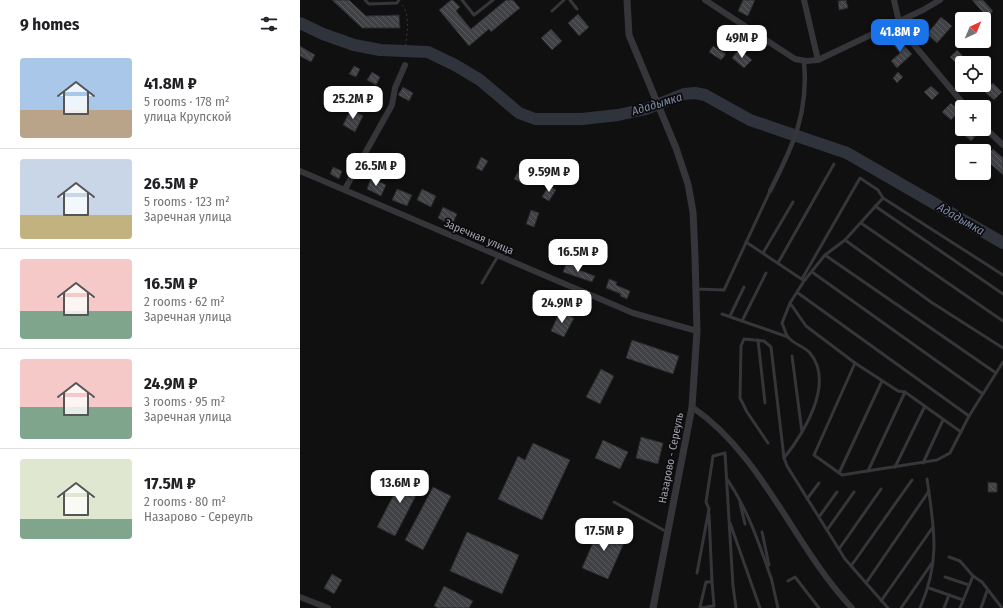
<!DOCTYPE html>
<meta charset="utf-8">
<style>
:root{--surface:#fff;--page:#f2f2f2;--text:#202124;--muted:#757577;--line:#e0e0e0;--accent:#1a73e8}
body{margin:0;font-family:"Fira Sans Condensed",sans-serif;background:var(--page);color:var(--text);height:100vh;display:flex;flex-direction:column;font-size:15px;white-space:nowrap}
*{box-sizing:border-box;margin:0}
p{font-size:13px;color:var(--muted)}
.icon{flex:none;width:22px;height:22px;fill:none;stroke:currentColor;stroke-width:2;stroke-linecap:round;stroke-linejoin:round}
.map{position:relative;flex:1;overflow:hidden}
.details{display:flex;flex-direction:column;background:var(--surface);width:300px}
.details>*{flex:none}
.needle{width:26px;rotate:44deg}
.controls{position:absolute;left:655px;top:12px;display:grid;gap:8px}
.controls a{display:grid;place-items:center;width:36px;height:36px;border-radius:4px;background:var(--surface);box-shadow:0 2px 6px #0003;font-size:20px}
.price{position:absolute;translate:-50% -34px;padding:0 9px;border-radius:8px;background:#fff;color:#222;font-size:13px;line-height:26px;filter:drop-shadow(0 1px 2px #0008)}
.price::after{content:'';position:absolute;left:50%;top:24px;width:12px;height:9px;margin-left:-6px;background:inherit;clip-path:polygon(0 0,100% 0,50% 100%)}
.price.active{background:var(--accent);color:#fff}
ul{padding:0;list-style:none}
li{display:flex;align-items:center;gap:12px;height:100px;padding:0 20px}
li+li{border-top:1px solid var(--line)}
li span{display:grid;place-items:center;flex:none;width:112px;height:80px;border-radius:4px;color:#555}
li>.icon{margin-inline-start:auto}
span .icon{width:48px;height:48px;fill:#fffc;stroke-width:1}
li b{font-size:17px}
h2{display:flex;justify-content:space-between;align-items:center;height:48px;padding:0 20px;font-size:17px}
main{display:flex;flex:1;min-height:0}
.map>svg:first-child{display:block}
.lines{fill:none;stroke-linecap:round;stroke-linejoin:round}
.river{stroke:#2f333b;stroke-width:12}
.building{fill:url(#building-back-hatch);stroke:#2a2a2c}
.path{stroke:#39393e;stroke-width:1;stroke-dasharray:2 3;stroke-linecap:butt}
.service{stroke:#36363a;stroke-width:3}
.pedestrian{stroke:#36363a;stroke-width:4.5}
.minor{stroke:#36363a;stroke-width:6}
.tertiary{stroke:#36363a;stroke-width:7}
.labels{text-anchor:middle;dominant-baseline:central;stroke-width:3.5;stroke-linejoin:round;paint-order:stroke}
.street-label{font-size:11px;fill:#a2a3b0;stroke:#0b0b0c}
.water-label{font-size:12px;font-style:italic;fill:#7d89a8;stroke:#0b0b0c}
</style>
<main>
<section class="details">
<h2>9 homes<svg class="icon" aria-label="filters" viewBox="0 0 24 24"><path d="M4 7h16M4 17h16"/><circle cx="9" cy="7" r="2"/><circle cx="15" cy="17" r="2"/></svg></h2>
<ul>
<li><span style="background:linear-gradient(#a9c7e8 65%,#b9a48a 0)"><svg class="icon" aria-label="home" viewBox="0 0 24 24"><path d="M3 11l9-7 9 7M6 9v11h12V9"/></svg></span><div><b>41.8M ₽</b><p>5 rooms · 178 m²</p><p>улица Крупской</p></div></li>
<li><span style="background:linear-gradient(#c9d6e8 70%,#c2b280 0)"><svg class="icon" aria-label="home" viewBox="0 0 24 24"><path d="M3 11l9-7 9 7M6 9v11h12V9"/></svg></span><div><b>26.5M ₽</b><p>5 rooms · 123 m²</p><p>Заречная улица</p></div></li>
<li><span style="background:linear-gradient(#f6c9c9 65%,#7fa58c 0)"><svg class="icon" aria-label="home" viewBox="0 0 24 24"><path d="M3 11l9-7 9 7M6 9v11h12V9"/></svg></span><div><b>16.5M ₽</b><p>2 rooms · 62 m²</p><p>Заречная улица</p></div></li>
<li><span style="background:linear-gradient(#f6c9c9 60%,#7fa58c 0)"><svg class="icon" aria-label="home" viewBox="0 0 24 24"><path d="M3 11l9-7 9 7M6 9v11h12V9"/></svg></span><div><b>24.9M ₽</b><p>3 rooms · 95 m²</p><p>Заречная улица</p></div></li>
<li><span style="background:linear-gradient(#dfe7d0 75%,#7fa58c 0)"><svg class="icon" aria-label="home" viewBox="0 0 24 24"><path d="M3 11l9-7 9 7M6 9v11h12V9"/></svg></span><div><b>17.5M ₽</b><p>2 rooms · 80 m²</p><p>Назарово - Сереуль</p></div></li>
</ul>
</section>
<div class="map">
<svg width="703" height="608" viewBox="0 0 703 608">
<defs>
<pattern id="building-back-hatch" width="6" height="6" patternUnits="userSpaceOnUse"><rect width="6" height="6" fill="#414246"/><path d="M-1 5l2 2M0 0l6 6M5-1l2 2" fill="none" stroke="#595a5e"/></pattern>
</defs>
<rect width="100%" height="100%" fill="#101011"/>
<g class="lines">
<polyline class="river" points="0,23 23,34 54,45 80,50 128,52 155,65 180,80 219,113 235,119 282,119 318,115 346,109 384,94 395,93 405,95 450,120 547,153 703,243"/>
</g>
<g class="building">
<polygon points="32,0 49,0 66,16 99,15 100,28 62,28"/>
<polygon points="151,0 153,0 160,7 156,11 171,29 206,0 213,0 220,8 191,32 189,29 169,46 139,10"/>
<polygon points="443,0 455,0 448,16 438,11"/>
<polygon points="546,0 548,8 539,10 538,1"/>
<polygon points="672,0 683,0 693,11 687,17"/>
<polygon points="278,14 289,27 279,36 268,23"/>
<polygon points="641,17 652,26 637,43 627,34"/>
<polygon points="251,29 262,41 252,50 241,38"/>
<polygon points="595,36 612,54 597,68 591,61 600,53 590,41"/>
<polygon points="0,46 15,55 11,62 0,56"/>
<polygon points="413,46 426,54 421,60 409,52"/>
<polygon points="439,49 452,60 444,68 432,58"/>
<polygon points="657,50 669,63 657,64 650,57"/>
<polygon points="54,66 60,69 56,77 49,74"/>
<polygon points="72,72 80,77 76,85 67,80"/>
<polygon points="598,72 603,77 597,83 593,78"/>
<polygon points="693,83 702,92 694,100 684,91"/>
<polygon points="631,86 639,93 632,100 624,92"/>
<polygon points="103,87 113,93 109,101 98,95"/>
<polygon points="651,103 660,111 651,120 642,112"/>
<polygon points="51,109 63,116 55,132 43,125"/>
<polygon points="668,129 674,129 678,133 671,141 663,134"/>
<polygon points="693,149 703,158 703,175 684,158"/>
<polygon points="181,157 188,161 182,171 176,168"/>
<polygon points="33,167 42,171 39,179 30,174"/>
<polygon points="219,170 229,175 224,184 214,179"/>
<polygon points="71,178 86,185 81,196 67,189"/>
<polygon points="249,185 256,190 249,201 242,197"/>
<polygon points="97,189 112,195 107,206 92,200"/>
<polygon points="122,189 136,196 131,207 117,200"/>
<polygon points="143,207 157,214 152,225 138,218"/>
<polygon points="231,210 239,213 234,227 226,224"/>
<polygon points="267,262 275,265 274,268 295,276 292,282 263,272"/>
<polygon points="309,279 317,282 316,285 330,291 327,299 320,296 321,294 306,288"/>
<polygon points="260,311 274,318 264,337 251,331"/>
<polygon points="332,340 379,356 373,374 326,358"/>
<polygon points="301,369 314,376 300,404 286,397"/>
<polygon points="341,437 363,443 358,464 336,458"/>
<polygon points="303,440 328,452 320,469 295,458"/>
<polygon points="233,443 270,460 242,520 198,499 218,456 225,460"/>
<polygon points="105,473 123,482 95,536 77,527"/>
<polygon points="688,482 697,483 697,492 688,492"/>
<polygon points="133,487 151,496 123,550 105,540"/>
<polygon points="301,524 327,536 308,579 282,568"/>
<polygon points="167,532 219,555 202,594 150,571"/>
<polygon points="32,574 42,580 34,594 24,588"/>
<polygon points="144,586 173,601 169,608 138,608 134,606"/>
</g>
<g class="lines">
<path class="path" d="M102 5C113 18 104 43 105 58"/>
<g class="service">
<polyline points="65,0 69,4 97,3 99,0"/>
<polyline points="162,0 174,15 193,0"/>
<polyline points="270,0 277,9"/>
<polyline points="252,11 264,0"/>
<polyline points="583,198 703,275"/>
<polyline points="575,206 703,294"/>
<polyline points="561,223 703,321"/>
<polyline points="545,240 631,302 703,348"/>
<polyline points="446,242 503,280"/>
<polyline points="463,253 493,202"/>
<polyline points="525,255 696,373"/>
<polyline points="478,263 534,164"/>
<polyline points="512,272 683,394"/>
<polyline points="182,283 198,256"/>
<polyline points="396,289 424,290 470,191"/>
<polyline points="498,293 669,416"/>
<polyline points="490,303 504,281 525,255 545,240 583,198 578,190 560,178 502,279"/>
<polyline points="422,314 488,337"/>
<polyline points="430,316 444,287"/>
<polyline points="442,321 466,273"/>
<polyline points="458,340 465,403"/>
<polyline points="492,356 502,432"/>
<polyline points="555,363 514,455 542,475 637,460 650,453 669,416 703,362"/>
<polyline points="468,443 447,412 440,398 441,346 444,339 464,341 471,347 484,458"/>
<polyline points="623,463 643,420"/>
<polyline points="595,467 624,408"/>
<polyline points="568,471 605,392"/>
<polyline points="539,473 582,381"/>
<path d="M427 479C448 510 459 543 471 578"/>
<polyline points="507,499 519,483"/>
<polyline points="314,502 367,532"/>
<polyline points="440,503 445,524"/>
<polyline points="519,517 537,492"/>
<polyline points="430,523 460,608"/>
<polyline points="527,530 554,492"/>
<polyline points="462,532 469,565"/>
<polyline points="539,549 581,489"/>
<polyline points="649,557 660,561 673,576 682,582 702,608"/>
<polyline points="551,566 612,480"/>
<polyline points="397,573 409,509 406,502 413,456 425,453 433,586 436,608"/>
<polyline points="471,577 478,608"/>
<polyline points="645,577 669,585"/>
<polyline points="488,581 495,577 519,608"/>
<polyline points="566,583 629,491"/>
<polyline points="629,588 663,600"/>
<polyline points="581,601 633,527"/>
<polyline points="406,607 414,606 412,582"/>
<polyline points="406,608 400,607 406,582 412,582 409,514"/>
<path d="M588 608 545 559 487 466 484 458C504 433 535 383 510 353 504 346 493 344 488 337 485 333 484 327 482 323L490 303 506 326 555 363 598 391 605 392 661 432"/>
<polyline points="601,608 632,563"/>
<path d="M620 608C641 560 634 528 627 479"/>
<polyline points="644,608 649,595"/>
<polyline points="660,608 673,576"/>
<polyline points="681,608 687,591"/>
</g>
<path class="pedestrian" d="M470 191C493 146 509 113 504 60"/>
<g class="minor">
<polyline points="405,0 495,59 506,61 518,60 623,10 640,0"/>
<polyline points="504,0 518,60"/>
<polyline points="594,0 599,22 615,46 666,107"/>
<polyline points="684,127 703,145"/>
<polyline points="0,171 333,313 397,331"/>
<polyline points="45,189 92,105 95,88 105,65"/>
<path d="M392 407C463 455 494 547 552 608"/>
<polyline points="0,597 28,608"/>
</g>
<polyline class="tertiary" points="327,0 329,35 376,148 388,184 393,212 395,256 397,331 392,407 353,608"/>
</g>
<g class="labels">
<g class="street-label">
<text transform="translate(179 237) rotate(23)">Заречная улица</text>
<text transform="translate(371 458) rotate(-79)">Назарово - Сереуль</text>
</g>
<g class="water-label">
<text transform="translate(357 104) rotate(-17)">Ададымка</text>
<text transform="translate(661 219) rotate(30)">Ададымка</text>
</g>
</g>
</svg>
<div class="controls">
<a><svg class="needle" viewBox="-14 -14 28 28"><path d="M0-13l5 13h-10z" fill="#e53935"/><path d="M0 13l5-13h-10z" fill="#757577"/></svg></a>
<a><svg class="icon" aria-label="locate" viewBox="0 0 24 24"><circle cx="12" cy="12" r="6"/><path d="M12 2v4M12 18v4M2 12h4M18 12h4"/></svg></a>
<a>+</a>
<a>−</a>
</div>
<b class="price active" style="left:600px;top:53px">41.8M ₽</b>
<b class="price" style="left:442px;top:59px">49M ₽</b>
<b class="price" style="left:53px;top:120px">25.2M ₽</b>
<b class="price" style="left:76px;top:187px">26.5M ₽</b>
<b class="price" style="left:249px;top:193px">9.59M ₽</b>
<b class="price" style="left:278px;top:273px">16.5M ₽</b>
<b class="price" style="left:262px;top:324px">24.9M ₽</b>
<b class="price" style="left:100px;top:504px">13.6M ₽</b>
<b class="price" style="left:304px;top:552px">17.5M ₽</b>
</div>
</main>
